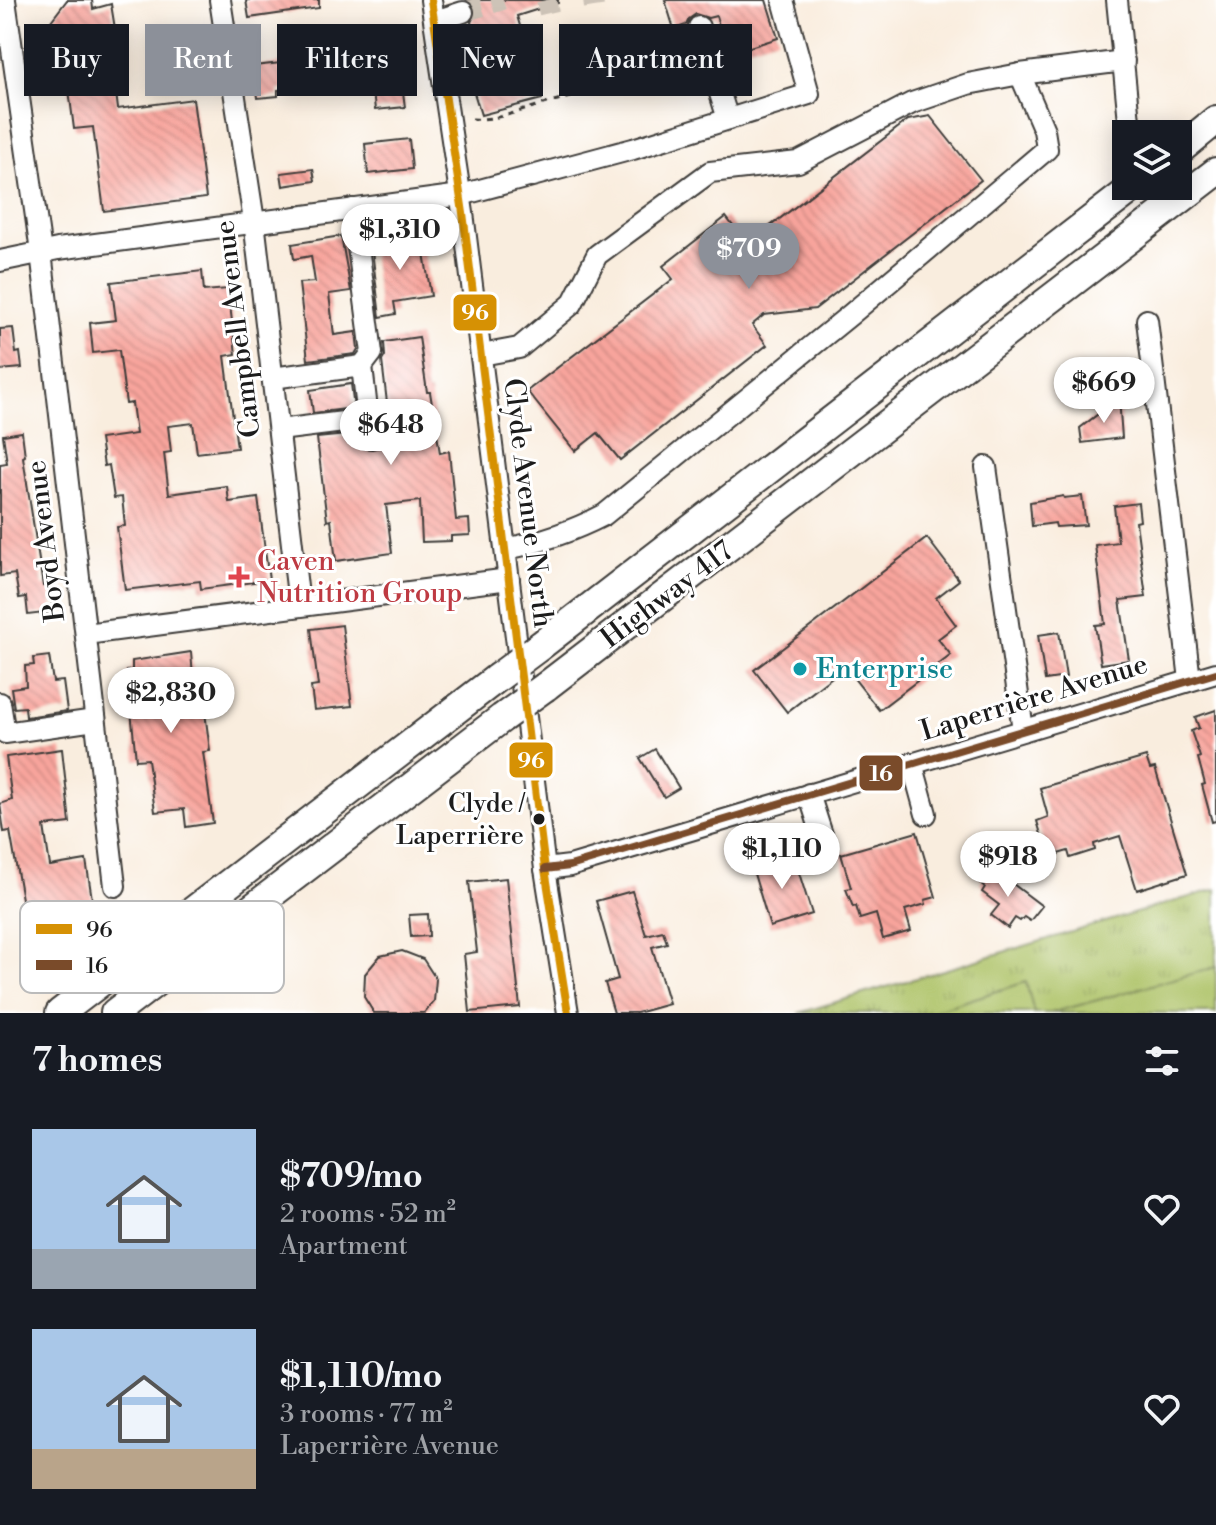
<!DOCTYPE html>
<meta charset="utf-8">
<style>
:root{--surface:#171b24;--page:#242831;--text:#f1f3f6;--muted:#9ea1a6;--accent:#8c9099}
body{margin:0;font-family:"Libre Bodoni",serif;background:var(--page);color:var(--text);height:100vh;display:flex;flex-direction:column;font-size:30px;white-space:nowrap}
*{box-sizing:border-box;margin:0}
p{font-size:26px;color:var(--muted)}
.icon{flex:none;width:44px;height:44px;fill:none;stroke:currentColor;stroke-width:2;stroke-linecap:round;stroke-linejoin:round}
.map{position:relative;height:1013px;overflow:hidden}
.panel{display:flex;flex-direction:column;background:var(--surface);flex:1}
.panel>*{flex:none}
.guide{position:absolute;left:24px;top:24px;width:800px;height:72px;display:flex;gap:16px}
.controls{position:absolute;left:1112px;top:120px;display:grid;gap:16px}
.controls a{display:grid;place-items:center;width:80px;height:80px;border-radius:0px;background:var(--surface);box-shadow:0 4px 20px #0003;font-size:40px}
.price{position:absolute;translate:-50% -68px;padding:0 18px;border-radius:28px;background:#fff;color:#222;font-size:26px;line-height:52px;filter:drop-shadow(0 2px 4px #0008)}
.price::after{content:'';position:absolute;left:50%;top:48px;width:24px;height:18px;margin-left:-12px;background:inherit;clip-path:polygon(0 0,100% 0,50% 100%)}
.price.selected{background:var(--accent);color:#fff}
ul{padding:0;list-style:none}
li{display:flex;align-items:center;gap:24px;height:200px;padding:0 32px}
li span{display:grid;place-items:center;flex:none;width:224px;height:160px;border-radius:0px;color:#555}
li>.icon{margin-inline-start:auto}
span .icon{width:96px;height:96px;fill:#fffc;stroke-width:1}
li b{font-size:34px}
h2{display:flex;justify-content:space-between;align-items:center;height:96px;padding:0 32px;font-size:34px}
.chip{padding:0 28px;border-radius:0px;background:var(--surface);box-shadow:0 4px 20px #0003;font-size:28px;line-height:72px}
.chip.selected{background:var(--accent);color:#fff}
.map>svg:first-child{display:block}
.grass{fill:url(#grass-tufts);stroke:#657042;stroke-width:2}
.garden{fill:#aec367;stroke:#657042;stroke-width:2}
.building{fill:url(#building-back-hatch)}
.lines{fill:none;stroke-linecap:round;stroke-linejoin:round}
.minor-tunnel{stroke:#cdc3b7;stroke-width:20;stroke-dasharray:20 10;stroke-linecap:butt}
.minor-casing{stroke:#3d3b39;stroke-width:24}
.highway-casing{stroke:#3d3b39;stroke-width:32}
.path{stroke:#3d3b39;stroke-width:3;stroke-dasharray:6 6;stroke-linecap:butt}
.minor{stroke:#fff;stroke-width:20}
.highway{stroke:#fff;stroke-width:28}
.highway-bridge-casing{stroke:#3d3b39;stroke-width:32;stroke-linecap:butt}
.highway-bridge{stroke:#fff;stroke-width:28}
.bus-1-casing{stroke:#fff;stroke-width:14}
.bus-2-casing{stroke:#fff;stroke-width:14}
.bus-1{stroke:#d69104;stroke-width:8}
.bus-2{stroke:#7a4b2a;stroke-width:8}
.health-dot{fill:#e0444e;stroke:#fff;stroke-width:3}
.culture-dot{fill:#0f9aa8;stroke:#fff;stroke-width:3}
.bus-dot{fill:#1c1c1c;stroke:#fff;stroke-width:3}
.labels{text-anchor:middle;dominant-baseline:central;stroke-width:6;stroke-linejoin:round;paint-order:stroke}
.bus-label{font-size:26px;fill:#1c1c1c;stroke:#fff;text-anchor:end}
.street-label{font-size:28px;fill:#1c1c1c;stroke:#fff}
.health-label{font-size:28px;fill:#be3a42;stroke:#fff;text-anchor:start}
.culture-label{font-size:28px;fill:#0d838f;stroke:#fff;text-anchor:start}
.key{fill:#fff;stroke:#bbb;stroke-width:2}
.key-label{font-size:22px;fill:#1c1c1c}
.line-badge{stroke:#fff;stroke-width:3}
.badge-label{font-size:22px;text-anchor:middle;font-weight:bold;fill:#fff}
</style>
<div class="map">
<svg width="1216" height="1013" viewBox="0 0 1216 1013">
<defs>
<pattern id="grass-tufts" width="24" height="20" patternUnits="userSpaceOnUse" patternTransform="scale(2)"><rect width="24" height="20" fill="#aec367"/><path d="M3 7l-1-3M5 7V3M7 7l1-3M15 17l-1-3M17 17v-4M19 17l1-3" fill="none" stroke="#95a759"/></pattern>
<pattern id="building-back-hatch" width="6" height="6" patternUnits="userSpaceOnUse" patternTransform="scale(2)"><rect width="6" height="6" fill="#f8a49c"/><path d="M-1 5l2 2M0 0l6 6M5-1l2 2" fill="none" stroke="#d48d86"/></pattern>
</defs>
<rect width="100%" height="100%" fill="#fff"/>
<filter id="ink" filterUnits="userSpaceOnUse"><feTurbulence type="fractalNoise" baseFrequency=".0125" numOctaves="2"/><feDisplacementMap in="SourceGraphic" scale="16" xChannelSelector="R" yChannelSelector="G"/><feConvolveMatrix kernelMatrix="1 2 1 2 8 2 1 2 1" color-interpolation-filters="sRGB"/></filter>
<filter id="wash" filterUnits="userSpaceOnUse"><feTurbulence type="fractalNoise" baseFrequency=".006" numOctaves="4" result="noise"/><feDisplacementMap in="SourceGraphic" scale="32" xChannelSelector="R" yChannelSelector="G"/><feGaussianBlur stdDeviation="1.8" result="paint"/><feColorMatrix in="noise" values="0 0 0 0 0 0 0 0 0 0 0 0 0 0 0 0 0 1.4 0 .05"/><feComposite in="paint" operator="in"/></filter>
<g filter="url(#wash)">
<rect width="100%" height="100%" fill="#f9edde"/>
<polygon class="grass" points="1216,889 1216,1013 799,1013"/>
<g class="garden">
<polygon points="1216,967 1216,1013 1051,1013"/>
<polygon points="1026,982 1034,1013 927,1013"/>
</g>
<g id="blocks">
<g class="building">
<polygon points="67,0 92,0 93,9 111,4 121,66 113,68 118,109 193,99 206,198 104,211 93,127 74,129 67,74 58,75 51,21"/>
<polygon points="246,0 319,0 319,8 249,18"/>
<polygon points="467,0 558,0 558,3 517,16 542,99 481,115 471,83 466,37 474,33 471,22 475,15 476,9"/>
<polygon points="665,0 766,0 778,38 728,54 716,16 708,18 696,14 689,19 686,25 674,29"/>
<polygon points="402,33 405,51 353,58 355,74 335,76 337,84 278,90 278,96 258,98 254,66 290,62 291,66 337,60 335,45"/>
<polygon points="401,77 405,107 375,110 372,81"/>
<polygon points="930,116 981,180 815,309 764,315 752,325 767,345 620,460 598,433 575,451 527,391 673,279 663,266 726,217 747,244 908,120"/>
<polygon points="409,139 412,169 368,174 365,144"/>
<polygon points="313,169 315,181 283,186 281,173"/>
<polygon points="421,234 431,296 394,302 396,314 380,317 371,242"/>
<polygon points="341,236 351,291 329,294 334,335 356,332 358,349 355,354 308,360 299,283 315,282 311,256 294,259 292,244"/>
<polygon points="202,271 204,291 228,289 236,354 225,356 237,448 197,453 193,423 168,426 171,452 164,453 169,494 227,486 229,502 258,498 269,580 201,589 200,581 125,590 117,527 125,526 122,497 114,498 109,465 104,466 100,439 136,434 132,403 126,404 119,350 93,353 90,323 116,320 111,282"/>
<polygon points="13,328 16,353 20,352 22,368 0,370 0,329"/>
<polygon points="419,337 427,392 430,392 440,453 449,451 456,520 469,519 470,535 451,536 451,541 422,542 420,501 386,505 392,553 336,561 331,520 327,521 317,438 357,434 363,448 372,449 392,444 382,361 385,356 384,342"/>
<polygon points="351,384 354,408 313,413 310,390"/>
<polygon points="1119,398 1122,438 1082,443 1080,428"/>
<polygon points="22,432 25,456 23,457 43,586 50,585 53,612 28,615 26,597 19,598 15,574 0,576 0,464 7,463 3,435"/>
<polygon points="1063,496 1064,498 1082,496 1086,525 1056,527 1055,523 1032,526 1030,502"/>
<polygon points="1138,503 1140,521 1136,522 1146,597 1120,600 1129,660 1101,664 1095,625 1105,624 1095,545 1118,542 1114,506"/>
<polygon points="927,538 959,580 936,598 956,625 938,639 951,655 879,710 845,667 787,712 754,670"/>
<polygon points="342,625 352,706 314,710 311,687 318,686 311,629"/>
<polygon points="1059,632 1066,677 1045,680 1038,635"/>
<polygon points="191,652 196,713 205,712 210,751 203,752 213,823 186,827 184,809 155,812 148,759 136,760 127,671 132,670 132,661"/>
<polygon points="49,656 53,682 63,681 67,711 26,717 25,707 14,708 11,688 26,686 25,666 34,665 33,658"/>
<polygon points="1216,710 1216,821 1212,822 1202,785 1205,784 1198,758 1200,757 1191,731 1199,728 1195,717"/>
<polygon points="62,749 70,823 44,826 50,866 86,860 92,899 83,912 26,922 10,831 4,832 0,804 12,800 6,757"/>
<polygon points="655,749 679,788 664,797 640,758"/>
<polygon points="1146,757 1150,769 1155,768 1187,874 1137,890 1120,836 1094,844 1095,850 1070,858 1068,851 1048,857 1037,821 1048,817 1040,788"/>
<polygon points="917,832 936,897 925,900 926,904 905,910 911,931 883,939 876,914 860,919 856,906 853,907 846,889 851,888 841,854"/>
<polygon points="793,854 812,914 770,927 752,867"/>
<polygon points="988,865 1042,906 1030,921 1024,917 1020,921 1015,918 1008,928 991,915 999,905 982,892 985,887 980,883 983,879 980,877"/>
<polygon points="506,878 520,1007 470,1012 464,954 477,952 469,882"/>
<polygon points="632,891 646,935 663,931 667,943 652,947 669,1004 637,1013 614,1013 605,983 618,979 596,901"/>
<polygon points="428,914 429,936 411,937 409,915"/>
<polygon points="402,951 423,959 436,979 434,1001 424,1013 374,1013 364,997 365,974 380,956"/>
</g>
</g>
</g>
<g filter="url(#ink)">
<use href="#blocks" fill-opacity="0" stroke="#3d3b39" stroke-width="2"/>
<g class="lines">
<g class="minor-tunnel">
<polyline points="546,0 549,13"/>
<polyline points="593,0 594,7"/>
<polyline points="463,12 503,0"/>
</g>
<g class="minor-casing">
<g id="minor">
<polyline points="5,0 41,252 115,886"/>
<polyline points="220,0 254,221 299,604"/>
<polyline points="431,0 463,213 545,869 568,1013"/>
<polyline points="1117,0 1129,121"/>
<polyline points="435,21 463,12"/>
<polyline points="699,27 728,119"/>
<polyline points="1020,74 1124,61"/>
<polyline points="353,209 372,353 362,366"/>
<polyline points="0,261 58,249 461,195 633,149 809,94 783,0"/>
<polyline points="1147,320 1190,680"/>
<path d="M481 355 519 348 572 304 597 255 710 172 798 162 912 103 968 84 1020 74 1044 130 1047 149 850 315 604 515C571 532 541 542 506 549"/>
<polyline points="272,378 362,366 370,436"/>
<polyline points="279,430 368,419"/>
<polyline points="986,467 1023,730"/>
<polyline points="86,634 509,579"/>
<polyline points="0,703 5,733 95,720"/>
<polyline points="912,763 926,814"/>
<polyline points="809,794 825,844"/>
<polyline points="545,869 570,866 1216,673"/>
</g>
</g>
<g class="highway-casing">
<g id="highway">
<polyline points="1178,151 1216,120"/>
<polyline points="540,646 1135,186"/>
<polyline points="545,687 1216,172"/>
<polyline points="60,1013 497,678"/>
<polyline points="115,1013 502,718"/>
</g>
</g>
<path class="path" d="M472 119C505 121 539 102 572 97"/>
<use href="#minor" class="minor"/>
<use href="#highway" class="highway"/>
<g class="highway-bridge-casing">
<g id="highway-bridge">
<polyline points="497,678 540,646"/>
<polyline points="502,718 545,687"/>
</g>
</g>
<use href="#highway-bridge" class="highway-bridge"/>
<g class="bus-1-casing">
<polyline id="bus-1" points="431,0 463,213 545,869 568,1013"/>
</g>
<g class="bus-2-casing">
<polyline id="bus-2" points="545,869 570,866 1216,673"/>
</g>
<use href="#bus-1" class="bus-1"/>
<use href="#bus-2" class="bus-2"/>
</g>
</g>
<path class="health-dot" d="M235 565h8v8h8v8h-8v8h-8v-8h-8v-8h8z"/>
<circle class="culture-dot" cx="800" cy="669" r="8"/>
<circle class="bus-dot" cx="539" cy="819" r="7"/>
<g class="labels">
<g class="bus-label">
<text x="524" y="804">Clyde /<tspan x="524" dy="32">Laperrière</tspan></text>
</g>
<g class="street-label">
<text transform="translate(238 329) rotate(-97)">Campbell Avenue</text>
<text transform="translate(528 503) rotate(83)">Clyde Avenue North</text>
<text transform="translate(46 541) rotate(-97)">Boyd Avenue</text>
<text transform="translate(667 595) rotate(-37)">Highway 417</text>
<text transform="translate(1034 698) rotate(-17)">Laperrière Avenue</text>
</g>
<g class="health-label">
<text x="257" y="561">Caven<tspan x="257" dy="32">Nutrition Group</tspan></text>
</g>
<g class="culture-label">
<text x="816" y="669">Enterprise</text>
</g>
</g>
<rect x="20" y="901" width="264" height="92" rx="12" class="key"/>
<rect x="36" y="924" width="36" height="10" fill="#d69104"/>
<rect x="36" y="960" width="36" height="10" fill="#7a4b2a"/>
<g class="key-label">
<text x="86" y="937">96</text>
<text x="86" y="973">16</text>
</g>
<g class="line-badge">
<rect x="452" y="293" width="46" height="39" rx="8" fill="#d69104"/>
<rect x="508" y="741" width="46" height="38" rx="8" fill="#d69104"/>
<rect x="858" y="754" width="46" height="38" rx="8" fill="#7a4b2a"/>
</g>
<g class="badge-label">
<text x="475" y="320">96</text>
<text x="531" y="768">96</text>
<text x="881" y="781">16</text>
</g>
</svg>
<div class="controls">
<a><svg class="icon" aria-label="layers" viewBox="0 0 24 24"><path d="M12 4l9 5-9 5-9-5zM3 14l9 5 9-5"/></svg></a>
</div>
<b class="price" style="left:400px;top:272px">$1,310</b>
<b class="price selected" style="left:749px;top:291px">$709</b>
<b class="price" style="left:1104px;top:425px">$669</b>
<b class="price" style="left:391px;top:467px">$648</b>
<b class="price" style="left:171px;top:735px">$2,830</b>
<b class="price" style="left:782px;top:891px">$1,110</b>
<b class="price" style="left:1008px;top:899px">$918</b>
<div class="guide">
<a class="chip">Buy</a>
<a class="chip selected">Rent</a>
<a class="chip">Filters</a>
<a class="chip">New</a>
<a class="chip">Apartment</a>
</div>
</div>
<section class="panel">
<h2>7 homes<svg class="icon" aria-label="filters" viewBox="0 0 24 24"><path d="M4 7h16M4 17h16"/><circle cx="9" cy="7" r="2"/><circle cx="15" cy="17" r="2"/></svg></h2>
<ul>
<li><span style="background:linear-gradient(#a9c7e8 75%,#9aa5b1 0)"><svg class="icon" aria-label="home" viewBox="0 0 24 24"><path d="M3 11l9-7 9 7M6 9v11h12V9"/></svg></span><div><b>$709/mo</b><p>2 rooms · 52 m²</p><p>Apartment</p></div><svg class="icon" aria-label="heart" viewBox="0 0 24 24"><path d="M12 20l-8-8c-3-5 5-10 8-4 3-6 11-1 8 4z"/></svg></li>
<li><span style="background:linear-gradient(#a9c7e8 75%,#b9a48a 0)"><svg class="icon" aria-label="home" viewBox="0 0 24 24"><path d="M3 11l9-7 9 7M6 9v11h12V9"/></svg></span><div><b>$1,110/mo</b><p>3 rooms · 77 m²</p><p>Laperrière Avenue</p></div><svg class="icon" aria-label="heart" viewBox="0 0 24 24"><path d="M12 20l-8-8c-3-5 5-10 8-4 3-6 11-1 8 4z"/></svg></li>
</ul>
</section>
